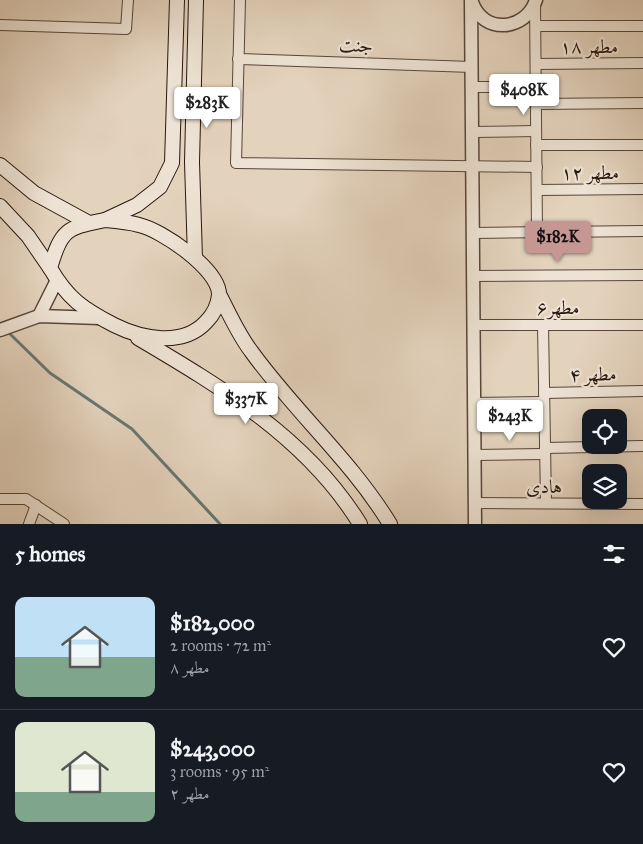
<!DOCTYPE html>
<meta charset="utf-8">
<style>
:root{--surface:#171b24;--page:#20242c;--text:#f1f3f6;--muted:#9ea1a6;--line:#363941;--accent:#c59692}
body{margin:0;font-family:"IM FELL Great Primer",Amiri,serif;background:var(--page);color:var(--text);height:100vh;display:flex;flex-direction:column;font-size:19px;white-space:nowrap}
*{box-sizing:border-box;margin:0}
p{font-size:16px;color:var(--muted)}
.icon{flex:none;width:28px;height:28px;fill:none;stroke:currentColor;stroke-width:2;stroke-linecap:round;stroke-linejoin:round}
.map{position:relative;height:524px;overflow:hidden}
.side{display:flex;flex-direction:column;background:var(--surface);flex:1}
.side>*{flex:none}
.buttons{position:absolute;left:582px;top:409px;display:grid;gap:10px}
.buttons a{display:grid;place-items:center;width:45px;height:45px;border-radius:10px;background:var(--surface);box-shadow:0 5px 20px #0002;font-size:25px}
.price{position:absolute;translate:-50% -42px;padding:0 11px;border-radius:5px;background:#fff;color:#222;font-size:16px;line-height:32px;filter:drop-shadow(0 1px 2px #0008)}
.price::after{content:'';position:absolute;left:50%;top:30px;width:15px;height:11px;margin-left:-8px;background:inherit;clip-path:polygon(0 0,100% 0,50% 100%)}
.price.on{background:var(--accent);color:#111}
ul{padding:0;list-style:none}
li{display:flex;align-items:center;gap:15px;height:125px;padding:0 15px}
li+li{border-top:1px solid var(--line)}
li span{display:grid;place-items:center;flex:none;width:140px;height:100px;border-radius:10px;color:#555}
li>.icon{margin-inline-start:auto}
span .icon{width:60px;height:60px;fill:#fffc;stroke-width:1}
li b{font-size:21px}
h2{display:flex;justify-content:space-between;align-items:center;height:60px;padding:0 15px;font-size:21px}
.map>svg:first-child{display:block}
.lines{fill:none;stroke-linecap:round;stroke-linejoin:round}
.stream{stroke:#697772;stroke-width:3}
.minor-casing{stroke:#57463a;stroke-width:12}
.tertiary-casing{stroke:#57463a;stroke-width:15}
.secondary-casing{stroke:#28180f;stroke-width:16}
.minor{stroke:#ede2d3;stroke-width:10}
.tertiary{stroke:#ede2d3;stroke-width:12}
.secondary{stroke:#ede2d3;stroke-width:14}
.labels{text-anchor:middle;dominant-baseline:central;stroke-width:4.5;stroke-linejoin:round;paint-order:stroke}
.street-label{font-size:19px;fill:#28180f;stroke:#ede2d3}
</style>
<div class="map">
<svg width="643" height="524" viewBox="0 0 643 524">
<rect width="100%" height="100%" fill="#e3d2bc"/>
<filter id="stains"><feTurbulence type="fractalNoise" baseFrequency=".004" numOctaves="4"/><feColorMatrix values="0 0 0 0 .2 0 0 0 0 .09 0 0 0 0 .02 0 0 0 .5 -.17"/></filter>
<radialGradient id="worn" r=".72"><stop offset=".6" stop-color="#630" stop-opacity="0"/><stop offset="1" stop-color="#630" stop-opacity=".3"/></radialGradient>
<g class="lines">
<polyline class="stream" points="7,331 50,373 132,429 220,524"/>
<g class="minor-casing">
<g id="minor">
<polyline points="240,0 236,163 537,167"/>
<polyline points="535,2 537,232"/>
<polyline points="0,25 126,29 128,0"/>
<polyline points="536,26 643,26"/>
<polyline points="238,59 472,67"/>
<polyline points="536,64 643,63"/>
<polyline points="472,87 536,87"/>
<polyline points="536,104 643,103"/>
<polyline points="473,132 536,131"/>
<polyline points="536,145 643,145"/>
<polyline points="537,190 643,189"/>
<polyline points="473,233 643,231"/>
<polyline points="473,276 643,275"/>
<polyline points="474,325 643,325"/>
<polyline points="543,325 546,503"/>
<polyline points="544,393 643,391"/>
<polyline points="474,403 544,402"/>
<polyline points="545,448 643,446"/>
<polyline points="475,455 545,454"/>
<polyline points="0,499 26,499 64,524"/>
<polyline points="475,503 643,504"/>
<polyline points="29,524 36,505"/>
</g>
</g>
<g class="tertiary-casing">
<g id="tertiary">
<polyline points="471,0 475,524"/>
<path d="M472 2C483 35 526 31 536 0"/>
<polyline points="39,316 57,280"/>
<polyline points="0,330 39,316 100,318"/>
</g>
</g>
<g class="secondary-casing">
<g id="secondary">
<polyline points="0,165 34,193 89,223"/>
<polyline points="0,206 28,236 50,268"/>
<path d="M105 220C117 221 129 222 139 225 162 230 220 270 219 295 218 306 213 315 206 322 183 347 142 339 114 325 83 309 68 299 50 268 62 228 67 228 105 220Z"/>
<polyline points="105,220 137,205 160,187 172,163 177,0"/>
<polyline points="195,258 192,162 196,0"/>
<path d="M219 294C229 313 238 334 251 351 294 411 351 460 390 524"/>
<path d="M138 338C221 387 308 439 360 524"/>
</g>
</g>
<use href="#minor" class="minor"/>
<use href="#tertiary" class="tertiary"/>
<use href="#secondary" class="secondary"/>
</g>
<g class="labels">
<g class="street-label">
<text transform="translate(356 45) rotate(2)">جنت</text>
<text x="589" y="46">مطهر ۱۸</text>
<text x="590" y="172">مطهر ۱۲</text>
<text x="558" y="307">مطهر۶</text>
<text transform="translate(593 374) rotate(-1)">مطهر ۴</text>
<text x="544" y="486">هادی</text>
</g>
</g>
<rect width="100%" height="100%" filter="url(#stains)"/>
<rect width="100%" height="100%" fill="url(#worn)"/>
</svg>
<div class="buttons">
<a><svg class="icon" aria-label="locate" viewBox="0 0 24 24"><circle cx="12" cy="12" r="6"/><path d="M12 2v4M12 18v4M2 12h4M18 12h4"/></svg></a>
<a><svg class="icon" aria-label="layers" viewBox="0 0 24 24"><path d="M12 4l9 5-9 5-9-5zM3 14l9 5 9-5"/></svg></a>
</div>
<b class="price" style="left:524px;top:116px">$408K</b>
<b class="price" style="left:207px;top:129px">$283K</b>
<b class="price on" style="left:558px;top:263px">$182K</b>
<b class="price" style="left:246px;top:425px">$337K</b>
<b class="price" style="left:510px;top:442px">$243K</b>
</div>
<section class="side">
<h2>5 homes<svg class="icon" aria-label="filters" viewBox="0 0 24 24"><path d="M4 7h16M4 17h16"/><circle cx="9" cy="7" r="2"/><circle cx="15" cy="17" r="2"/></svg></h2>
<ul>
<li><span style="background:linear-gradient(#bfe0f5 60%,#7fa58c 0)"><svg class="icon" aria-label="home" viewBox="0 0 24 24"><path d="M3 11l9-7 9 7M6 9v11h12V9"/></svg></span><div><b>$182,000</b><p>2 rooms · 72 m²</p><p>مطهر ۸</p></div><svg class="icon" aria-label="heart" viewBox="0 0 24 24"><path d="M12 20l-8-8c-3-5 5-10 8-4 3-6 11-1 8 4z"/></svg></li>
<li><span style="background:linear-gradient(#dfe7d0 70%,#7fa58c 0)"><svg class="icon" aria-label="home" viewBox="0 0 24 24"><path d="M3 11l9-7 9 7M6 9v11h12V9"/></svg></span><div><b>$243,000</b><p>3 rooms · 95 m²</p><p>مطهر ۲</p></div><svg class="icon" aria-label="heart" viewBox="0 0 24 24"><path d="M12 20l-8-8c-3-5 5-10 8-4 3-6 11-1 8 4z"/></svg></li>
</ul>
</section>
